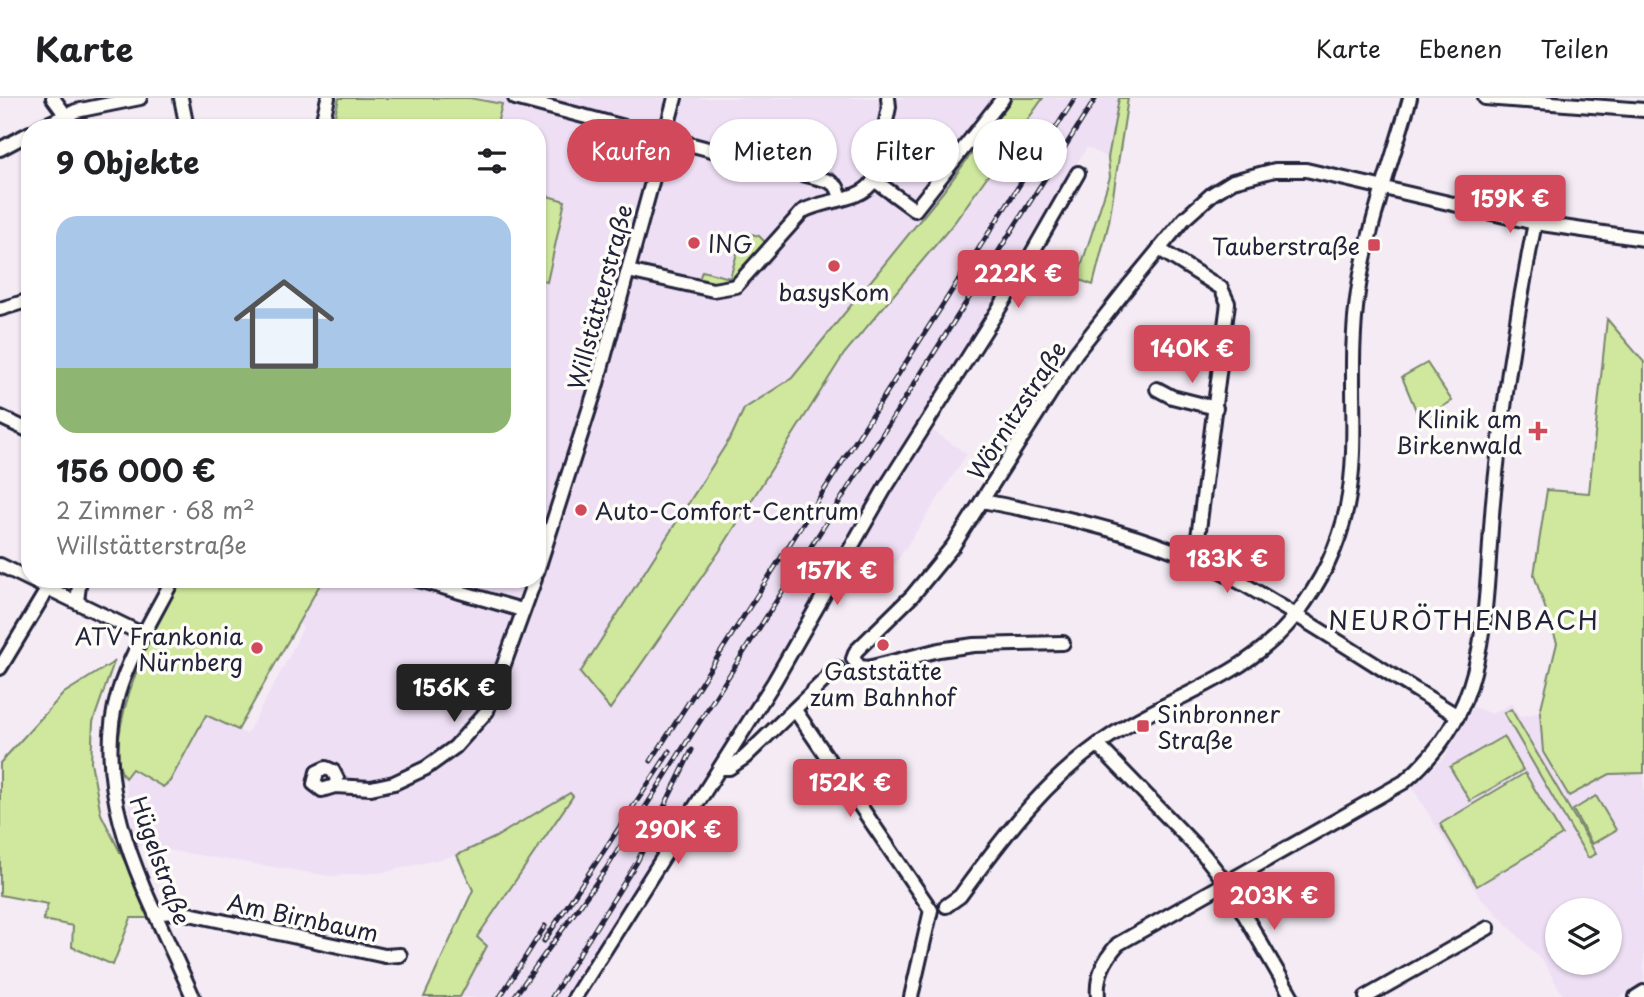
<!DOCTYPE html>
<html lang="de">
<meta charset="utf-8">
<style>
:root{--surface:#fff;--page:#f2f2f2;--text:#202124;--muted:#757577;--line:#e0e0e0;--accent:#d1495b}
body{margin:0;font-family:"Playpen Sans",sans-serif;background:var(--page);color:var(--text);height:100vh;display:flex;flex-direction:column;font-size:26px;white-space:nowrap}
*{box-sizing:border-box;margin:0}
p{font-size:23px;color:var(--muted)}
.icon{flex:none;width:38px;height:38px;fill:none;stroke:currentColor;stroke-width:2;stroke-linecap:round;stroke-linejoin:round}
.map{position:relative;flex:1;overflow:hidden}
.side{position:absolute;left:21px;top:21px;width:525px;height:469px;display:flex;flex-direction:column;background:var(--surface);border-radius:28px;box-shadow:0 2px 5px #0004}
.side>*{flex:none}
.hud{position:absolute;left:567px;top:21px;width:665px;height:63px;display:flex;gap:14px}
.fabs{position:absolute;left:1545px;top:800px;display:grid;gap:14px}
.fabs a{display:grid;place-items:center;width:77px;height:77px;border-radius:50%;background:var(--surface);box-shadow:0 2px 5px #0004;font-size:35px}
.price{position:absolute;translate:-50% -60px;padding:0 16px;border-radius:7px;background:var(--accent);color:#fff;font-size:23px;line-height:46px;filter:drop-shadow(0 2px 4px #0008)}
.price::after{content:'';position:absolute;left:50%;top:42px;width:21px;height:16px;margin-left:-10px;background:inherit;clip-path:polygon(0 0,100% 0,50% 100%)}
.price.on{background:#222;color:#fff}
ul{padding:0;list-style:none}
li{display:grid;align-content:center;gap:14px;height:371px;padding:0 35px}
li span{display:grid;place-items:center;height:217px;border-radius:21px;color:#555}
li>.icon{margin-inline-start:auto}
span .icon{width:126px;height:126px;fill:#fffc;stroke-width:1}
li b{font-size:30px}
h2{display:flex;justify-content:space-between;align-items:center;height:84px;padding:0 35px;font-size:30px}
.pill{padding:0 24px;border-radius:32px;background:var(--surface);box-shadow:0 2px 5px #0004;font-size:24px;line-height:63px}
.pill.on{background:var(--accent);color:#fff}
header{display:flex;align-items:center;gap:42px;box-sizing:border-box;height:98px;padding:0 35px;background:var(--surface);border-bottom:2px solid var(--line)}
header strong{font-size:33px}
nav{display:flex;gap:38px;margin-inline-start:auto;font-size:24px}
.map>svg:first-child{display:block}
.built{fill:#eedff4;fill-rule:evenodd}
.green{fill:#cfe89e;stroke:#78856c;stroke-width:2}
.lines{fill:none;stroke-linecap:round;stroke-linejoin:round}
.minor-casing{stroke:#22223b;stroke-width:18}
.minor{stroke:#fdfcf7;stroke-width:12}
.rail-casing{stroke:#22223b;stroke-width:5}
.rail{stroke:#fdfcf7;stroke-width:2.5;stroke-dasharray:8;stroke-linecap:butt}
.poi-dot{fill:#d1495b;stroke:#fdfcf7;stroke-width:2.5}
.labels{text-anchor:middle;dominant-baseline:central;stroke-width:7;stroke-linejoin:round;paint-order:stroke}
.poi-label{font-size:23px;fill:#22223b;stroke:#fdfcf7;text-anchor:start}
.street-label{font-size:23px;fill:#22223b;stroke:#fdfcf7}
.quarter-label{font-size:26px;letter-spacing:2px;fill:#22223b;stroke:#fdfcf7}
</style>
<header>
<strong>Karte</strong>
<nav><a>Karte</a><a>Ebenen</a><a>Teilen</a></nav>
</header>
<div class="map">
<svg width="1644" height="899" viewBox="0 0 1644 899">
<rect width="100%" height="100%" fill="#f4ebf5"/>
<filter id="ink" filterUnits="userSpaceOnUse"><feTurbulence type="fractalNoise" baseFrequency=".0143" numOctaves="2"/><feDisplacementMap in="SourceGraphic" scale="14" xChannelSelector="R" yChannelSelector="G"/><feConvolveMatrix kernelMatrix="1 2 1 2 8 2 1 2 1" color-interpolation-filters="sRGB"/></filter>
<g filter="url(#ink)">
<g class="built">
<polygon points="485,0 1013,0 943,94 792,280 744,311 732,337 719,454 844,256 954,125 1043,0 1128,0 1108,60 1087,49 1020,155 923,326 967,356 891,472 849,447 567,899 460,899 487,848 477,839 572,698 570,695 494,740 457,757 385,774 331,778 135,747 125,680 132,671 162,689 170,683 207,617 247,636 290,557 303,529 298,526 323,481 537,481 537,181 547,184 565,103 537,95 537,30 496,30 501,7"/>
<path d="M1512 605 1520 619 1540 614 1543 654 1610 676 1644 675V884L1620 899H1564L1545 866 1477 795 1412 689 1445 659 1473 609 1492 616ZM1558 812H1610V864H1558Z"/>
</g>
<g class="green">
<polygon points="339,0 470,0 502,6 496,30 332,30"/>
<polygon points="1013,0 1043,0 954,125 844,256 719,454 610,611 580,575 732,337 744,311 792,280 943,94"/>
<polygon points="1119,0 1128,0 1109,124 1093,187 1077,181 1110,79 1108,60"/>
<polygon points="537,95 565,103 547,184 537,181"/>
<path d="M743 134 759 138 766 145C744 173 738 192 698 185L702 173 730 180Z"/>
<polygon points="1607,221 1644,264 1644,675 1610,676 1569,698 1543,654 1540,614 1557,545 1534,477 1547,392 1589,395"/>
<polygon points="1427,265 1452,303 1420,322 1402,279"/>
<path d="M186 481H323L238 632 206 617 170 683 163 689 132 671 125 680C98 647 158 507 186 481Z"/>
<polygon points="114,564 93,624 91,664 101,716 153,820 131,820 113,867 72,849 73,828 43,822 48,806 0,797 0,665 64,595"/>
<polygon points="1511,611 1596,756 1588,760 1504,615"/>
<polygon points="1504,638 1523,672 1470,703 1450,669"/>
<polygon points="1525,675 1562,737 1477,788 1440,726"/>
<polygon points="570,695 573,698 477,839 487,848 460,899 424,899 473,792 457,757 494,740"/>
<polygon points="1596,698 1616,732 1592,746 1573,712"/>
</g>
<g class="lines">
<g class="minor-casing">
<g id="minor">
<polyline points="53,0 75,30"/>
<polyline points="181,0 187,30"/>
<polyline points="515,0 829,83 837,89 841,99"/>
<polyline points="1485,0 1644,12"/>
<polyline points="39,30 76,13 140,0"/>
<polyline points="321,30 328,0"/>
<polyline points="0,51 30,35"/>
<polyline points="874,82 915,112 1003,0"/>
<polyline points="1159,151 1221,190 1228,205 1195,463"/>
<path d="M628 173 713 192 736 188 803 113C825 101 861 104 874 82L889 9 888 0"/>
<polyline points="0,211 30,202"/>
<polyline points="1157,291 1172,299 1216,310"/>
<polyline points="0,319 30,333"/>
<path d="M982 403C1073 420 1164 440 1245 487 1317 528 1387 575 1458 618"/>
<polyline points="0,467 144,537"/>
<polyline points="537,474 595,293 675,0"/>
<path d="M173 481C154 518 130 556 118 596 88 701 153 806 193 899"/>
<polyline points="415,481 522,512"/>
<polyline points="77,503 80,481"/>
<polyline points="1063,545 974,547 939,552 868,570 860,569 853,561 856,553 912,498 953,448 1076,255 1131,185 1184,121 1212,96 1233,83 1275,72 1306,72 1535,125 1644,141"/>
<polyline points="0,570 48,490"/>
<polyline points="795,612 931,812 911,899"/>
<polyline points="1098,647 1204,757 1226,785 1292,899"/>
<polyline points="720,670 729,670 745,659 837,570"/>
<polyline points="335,688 337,681 333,673 326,670 317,674 314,686 322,692 335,688 371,690 394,685 426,670 455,649 487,613 535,481"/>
<path d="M946 808 960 798C1005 736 1050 676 1115 635 1178 595 1248 578 1295 518 1383 405 1340 318 1358 194 1368 127 1392 64 1410 0"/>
<polyline points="157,815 180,814 385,858 400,857"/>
<polyline points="575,899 774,584 884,392 1012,190 1078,75"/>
<path d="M1098 899C1096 878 1104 862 1118 846L1404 684C1439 654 1463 618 1474 574 1489 518 1488 451 1494 394 1503 304 1517 214 1535 125"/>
<polyline points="1366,899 1488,830"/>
<polyline points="1636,899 1644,894"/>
</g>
</g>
<use href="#minor" class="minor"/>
<g class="rail-casing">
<g id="rail">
<polyline points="651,663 1075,0"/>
<polyline points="544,843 670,653"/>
<polyline points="500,899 545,828"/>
<polyline points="514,899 606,771 1096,0"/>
<polyline points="552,899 637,764 692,652"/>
</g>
</g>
<use href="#rail" class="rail"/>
</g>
</g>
<g class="poi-dot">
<circle cx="694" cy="145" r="7"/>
<rect x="1367" y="140" width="14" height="14" rx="3.5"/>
<circle cx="834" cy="168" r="7"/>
<path d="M1534.5 322.5h7v7h7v7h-7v7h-7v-7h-7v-7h7z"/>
<circle cx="581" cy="412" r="7"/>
<circle cx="883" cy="547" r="7"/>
<circle cx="257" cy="550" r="7"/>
<rect x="1136" y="621" width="14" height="14" rx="3.5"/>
</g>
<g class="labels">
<g class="poi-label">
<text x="708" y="145">ING</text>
<text x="1360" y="147" text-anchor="end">Tauberstraße</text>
<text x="834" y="193" text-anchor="middle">basysKom</text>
<text x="1522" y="320" text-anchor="end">Klinik am<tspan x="1522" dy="26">Birkenwald</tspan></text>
<text x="595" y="412">Auto-Comfort-Centrum</text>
<text x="243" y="537" text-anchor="end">ATV Frankonia<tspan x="243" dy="26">Nürnberg</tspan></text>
<text x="883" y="572" text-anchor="middle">Gaststätte<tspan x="883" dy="26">zum Bahnhof</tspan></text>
<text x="1157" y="615">Sinbronner<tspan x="1157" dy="26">Straße</tspan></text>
</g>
<g class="street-label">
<text transform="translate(599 199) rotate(-75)">Willstätterstraße</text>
<text transform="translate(1016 312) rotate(-57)">Wörnitzstraße</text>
<text transform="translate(161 762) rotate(70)">Hügelstraße</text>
<text transform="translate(303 819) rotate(12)">Am Birnbaum</text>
</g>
<g class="quarter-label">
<text x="1464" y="521">NEURÖTHENBACH</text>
</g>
</g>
</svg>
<div class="fabs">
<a><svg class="icon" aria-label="layers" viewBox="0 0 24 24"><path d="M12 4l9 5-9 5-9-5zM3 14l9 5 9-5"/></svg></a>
</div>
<b class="price" style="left:1510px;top:137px">159K €</b>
<b class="price" style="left:1018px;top:212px">222K €</b>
<b class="price" style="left:1192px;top:287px">140K €</b>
<b class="price" style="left:1227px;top:497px">183K €</b>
<b class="price" style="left:837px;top:509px">157K €</b>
<b class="price on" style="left:454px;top:626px">156K €</b>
<b class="price" style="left:850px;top:721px">152K €</b>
<b class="price" style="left:678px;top:768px">290K €</b>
<b class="price" style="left:1274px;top:834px">203K €</b>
<div class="hud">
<a class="pill on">Kaufen</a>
<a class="pill">Mieten</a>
<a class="pill">Filter</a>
<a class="pill">Neu</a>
</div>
<section class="side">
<h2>9 Objekte<svg class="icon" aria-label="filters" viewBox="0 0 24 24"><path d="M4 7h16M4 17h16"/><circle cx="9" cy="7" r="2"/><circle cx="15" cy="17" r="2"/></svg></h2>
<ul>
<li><span style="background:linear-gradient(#a9c7e8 70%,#8fb573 0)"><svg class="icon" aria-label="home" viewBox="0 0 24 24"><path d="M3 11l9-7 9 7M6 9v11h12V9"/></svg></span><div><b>156 000 €</b><p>2 Zimmer · 68 m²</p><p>Willstätterstraße</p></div></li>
</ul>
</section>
</div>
